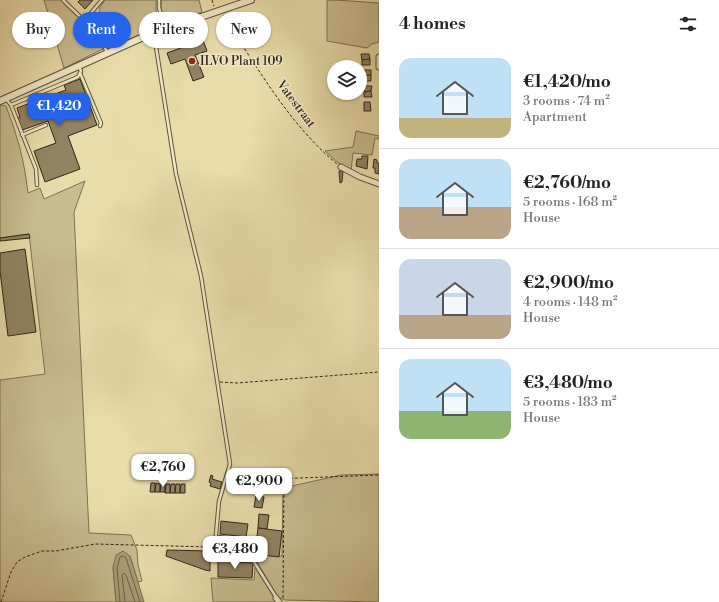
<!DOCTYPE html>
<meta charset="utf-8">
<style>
:root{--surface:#fff;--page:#f6f6f6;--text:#222;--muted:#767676;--line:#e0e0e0;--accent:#2563eb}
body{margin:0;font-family:"Libre Bodoni",serif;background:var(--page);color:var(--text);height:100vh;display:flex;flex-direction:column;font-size:15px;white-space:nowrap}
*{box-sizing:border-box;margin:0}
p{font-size:13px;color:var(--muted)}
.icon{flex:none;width:22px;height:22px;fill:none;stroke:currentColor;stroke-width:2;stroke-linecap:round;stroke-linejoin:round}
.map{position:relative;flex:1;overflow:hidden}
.side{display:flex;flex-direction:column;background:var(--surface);width:340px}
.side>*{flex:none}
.guide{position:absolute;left:12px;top:12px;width:307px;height:36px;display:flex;gap:8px}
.fabs{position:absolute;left:327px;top:60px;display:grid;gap:8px}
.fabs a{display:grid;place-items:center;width:40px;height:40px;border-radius:50%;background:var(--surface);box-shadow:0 1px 3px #0004;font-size:20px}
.price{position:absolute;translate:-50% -34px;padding:0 9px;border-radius:8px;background:#fff;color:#222;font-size:13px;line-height:26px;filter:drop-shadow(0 1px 2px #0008)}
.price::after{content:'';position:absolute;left:50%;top:24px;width:12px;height:9px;margin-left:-6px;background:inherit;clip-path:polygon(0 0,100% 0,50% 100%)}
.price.active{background:var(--accent);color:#fff}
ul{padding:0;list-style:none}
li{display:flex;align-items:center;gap:12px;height:100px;padding:0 20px}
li+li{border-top:1px solid var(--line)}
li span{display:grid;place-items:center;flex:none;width:112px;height:80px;border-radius:12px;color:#555}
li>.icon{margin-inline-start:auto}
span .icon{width:48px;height:48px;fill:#fffc;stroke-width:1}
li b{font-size:17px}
h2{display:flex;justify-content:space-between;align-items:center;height:48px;padding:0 20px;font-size:17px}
.tag{padding:0 14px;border-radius:18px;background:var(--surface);box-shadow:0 1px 3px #0004;font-size:14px;line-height:36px}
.tag.active{background:var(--accent);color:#fff}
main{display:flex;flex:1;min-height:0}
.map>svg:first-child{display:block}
.green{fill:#cabc91;stroke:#7e7054}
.water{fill:#aa9d78;stroke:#7a6d51}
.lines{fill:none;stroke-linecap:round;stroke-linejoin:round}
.shore{stroke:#6e6047;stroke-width:1}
.building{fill:#918363;stroke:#312416}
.service-casing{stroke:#5f523b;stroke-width:4.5}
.minor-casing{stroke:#5f523b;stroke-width:7}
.tertiary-casing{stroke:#5f523b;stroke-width:8}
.path{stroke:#312416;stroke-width:1;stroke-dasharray:3 2;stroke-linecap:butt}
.service{stroke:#f1e8c8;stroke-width:2.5}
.minor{stroke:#f1e8c8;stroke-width:5}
.tertiary{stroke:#f1e8c8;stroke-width:6}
.poi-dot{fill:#8f2418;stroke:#f1e8c8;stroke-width:1.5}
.labels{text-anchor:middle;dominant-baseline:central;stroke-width:3;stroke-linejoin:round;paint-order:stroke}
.poi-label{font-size:12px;fill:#312416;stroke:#f1e8c8;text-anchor:start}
.street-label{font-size:12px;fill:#312416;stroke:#f1e8c8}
</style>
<main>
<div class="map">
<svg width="379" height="602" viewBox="0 0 379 602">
<rect width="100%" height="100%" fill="#e9dbaa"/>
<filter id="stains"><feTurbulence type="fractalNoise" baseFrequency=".005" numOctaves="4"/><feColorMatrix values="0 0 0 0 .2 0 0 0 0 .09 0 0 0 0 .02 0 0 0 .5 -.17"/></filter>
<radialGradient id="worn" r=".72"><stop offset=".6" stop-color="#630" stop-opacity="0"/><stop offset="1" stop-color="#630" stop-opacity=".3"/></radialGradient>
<g class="green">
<path d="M44 0H61C69 12 104 36 103 49L64 68Z"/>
<polygon points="105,0 156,0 156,11 161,23 159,27 107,48 100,33 92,23 99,18 100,7"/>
<polygon points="161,0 199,0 202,12 168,23 165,21 161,9"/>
<path d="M327 0C345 0 361 2 379 3V42L372 44 367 48 327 41Z"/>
<path d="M0 105 6 106C18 138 24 159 28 193L40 188 44 199 85 181 74 212 89 533 131 535 137 550 138 565 142 581 138 582 130 556 113 567 116 602H0V380L45 374 29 234 0 238Z"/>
<polygon points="356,131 379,136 379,139 375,138 372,155 353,153 351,171 337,162 325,151 353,147"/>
<polygon points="379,474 379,602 285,600 278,597 253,555 282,556 283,488 341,475"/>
<polygon points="255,568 256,569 277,602 213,602 211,578 254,580"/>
</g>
<polygon class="water" points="123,551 130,556 144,602 116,602 113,567 116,555"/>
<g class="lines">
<g class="shore">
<polyline points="120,602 117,568 120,557 123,556 126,558 140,602"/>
<polyline points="125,602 122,575 124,573 126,575 135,602"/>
</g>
</g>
<g class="building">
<polygon points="80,0 93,0 85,9 78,2"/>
<polygon points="203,40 207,51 195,55 204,77 193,81 185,59 171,64 167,53"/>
<polygon points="361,54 369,54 370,59 362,60"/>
<polygon points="370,59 370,65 362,65 362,60"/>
<polygon points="363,70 371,70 371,75 363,76"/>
<polygon points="371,75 371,81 363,81 363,76"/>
<polygon points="80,79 97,125 68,136 80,169 45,182 34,151 56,143 48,121 22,130 17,118 20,117 17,108 66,90 64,85"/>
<polygon points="364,86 372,86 371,91 364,92"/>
<polygon points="371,91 372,97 364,97 364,92"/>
<polygon points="364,102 370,102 371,111 364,111"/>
<polygon points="362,156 368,156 367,169 356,166 357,159 362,159"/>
<polygon points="374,159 377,160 377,163 379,163 379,174 375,173 375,168 373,168"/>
<polygon points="339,171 343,171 342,182 340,183"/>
<polygon points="29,234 30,238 0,241 0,238"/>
<polygon points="25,249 36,332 8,336 0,271 0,253"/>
<polygon points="211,475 213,476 212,479 222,482 220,489 210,486 211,483 209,482"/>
<polygon points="238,477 260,477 260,492 238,493"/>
<polygon points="151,483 155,483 155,492 150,492"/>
<polygon points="156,483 160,484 160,492 155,492"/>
<polygon points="161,484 165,484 165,492 160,492"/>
<polygon points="166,484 170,484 170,493 165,493"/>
<polygon points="171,484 175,484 175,493 170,493"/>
<polygon points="176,484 180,484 180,493 175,493"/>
<polygon points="181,484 185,484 185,493 180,493"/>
<polygon points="256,496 264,497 262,508 254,507"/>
<polygon points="259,514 269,515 267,529 258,528"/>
<polygon points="221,521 248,524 246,537 220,534"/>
<polygon points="258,528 282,531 279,557 255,554"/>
<polygon points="218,539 242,542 241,554 239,556 231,553 231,555 217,551"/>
<polygon points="167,550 210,551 210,571 205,570 166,556"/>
<polygon points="218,561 253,563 252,578 218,577"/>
</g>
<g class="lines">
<g class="service-casing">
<g id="service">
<polyline points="63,0 101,37 107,53"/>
<polyline points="159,0 159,8 166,29"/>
<polyline points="84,21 102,0"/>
<polyline points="154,34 176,174 201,276 230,464 219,501 214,556"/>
<polyline points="80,73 101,123 100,126"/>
<polyline points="6,99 11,105 36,169 37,185"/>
<polyline points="11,105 78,77 81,71 79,67"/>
<polyline points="22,135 46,125"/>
<polyline points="217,537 241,540 246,544 251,557 276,597"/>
</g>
</g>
<g class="minor-casing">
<g id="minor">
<polyline points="379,57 379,67"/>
<polyline points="341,167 360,177 379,184"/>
<polyline points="276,598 279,602"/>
</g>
</g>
<g class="tertiary-casing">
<polyline id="tertiary" points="0,101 148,35 251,0"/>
</g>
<g class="path">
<polyline points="212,0 214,6"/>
<path d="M223 15C257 67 289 124 337 164"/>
<polyline points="220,382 237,383 379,372"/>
<polyline points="231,475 260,474 273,479 379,475"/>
<polyline points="283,598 284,479"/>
<polyline points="1,602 11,572 17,562 25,557 42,551 56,551 95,544 210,547"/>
</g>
<use href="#service" class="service"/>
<use href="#minor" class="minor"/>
<use href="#tertiary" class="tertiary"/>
</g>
<circle class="poi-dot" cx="192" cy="61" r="4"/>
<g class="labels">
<g class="poi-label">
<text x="200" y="61">ILVO Plant 109</text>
</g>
<g class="street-label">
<text transform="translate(296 104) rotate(53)">Vatestraat</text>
</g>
</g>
<rect width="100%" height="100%" filter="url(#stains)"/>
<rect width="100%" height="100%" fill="url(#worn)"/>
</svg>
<div class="fabs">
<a><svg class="icon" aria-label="layers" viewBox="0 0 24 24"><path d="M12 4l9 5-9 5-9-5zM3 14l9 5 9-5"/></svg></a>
</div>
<b class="price active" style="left:59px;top:127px">€1,420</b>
<b class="price" style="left:163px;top:488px">€2,760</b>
<b class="price" style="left:259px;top:502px">€2,900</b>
<b class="price" style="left:235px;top:570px">€3,480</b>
<div class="guide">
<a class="tag">Buy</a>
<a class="tag active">Rent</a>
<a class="tag">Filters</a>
<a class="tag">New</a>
</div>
</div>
<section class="side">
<h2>4 homes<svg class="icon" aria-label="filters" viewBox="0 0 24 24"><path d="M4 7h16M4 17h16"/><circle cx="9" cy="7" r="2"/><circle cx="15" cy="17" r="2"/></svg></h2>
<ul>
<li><span style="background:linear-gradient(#bfe0f5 75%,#c2b280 0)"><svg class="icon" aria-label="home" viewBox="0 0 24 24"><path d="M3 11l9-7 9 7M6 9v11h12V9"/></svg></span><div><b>€1,420/mo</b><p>3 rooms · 74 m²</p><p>Apartment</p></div></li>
<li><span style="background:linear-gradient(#bfe0f5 60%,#b9a48a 0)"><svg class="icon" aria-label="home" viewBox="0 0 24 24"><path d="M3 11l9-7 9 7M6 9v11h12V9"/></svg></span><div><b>€2,760/mo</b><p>5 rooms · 168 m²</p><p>House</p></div></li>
<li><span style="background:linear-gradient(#c9d6e8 70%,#b9a48a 0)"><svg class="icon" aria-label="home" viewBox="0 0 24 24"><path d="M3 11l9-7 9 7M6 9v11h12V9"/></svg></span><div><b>€2,900/mo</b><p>4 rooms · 148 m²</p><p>House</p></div></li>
<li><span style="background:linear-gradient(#bfe0f5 65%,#8fb573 0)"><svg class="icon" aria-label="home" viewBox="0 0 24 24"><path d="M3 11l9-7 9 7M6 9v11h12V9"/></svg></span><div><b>€3,480/mo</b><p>5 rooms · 183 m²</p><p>House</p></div></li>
</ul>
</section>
</main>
